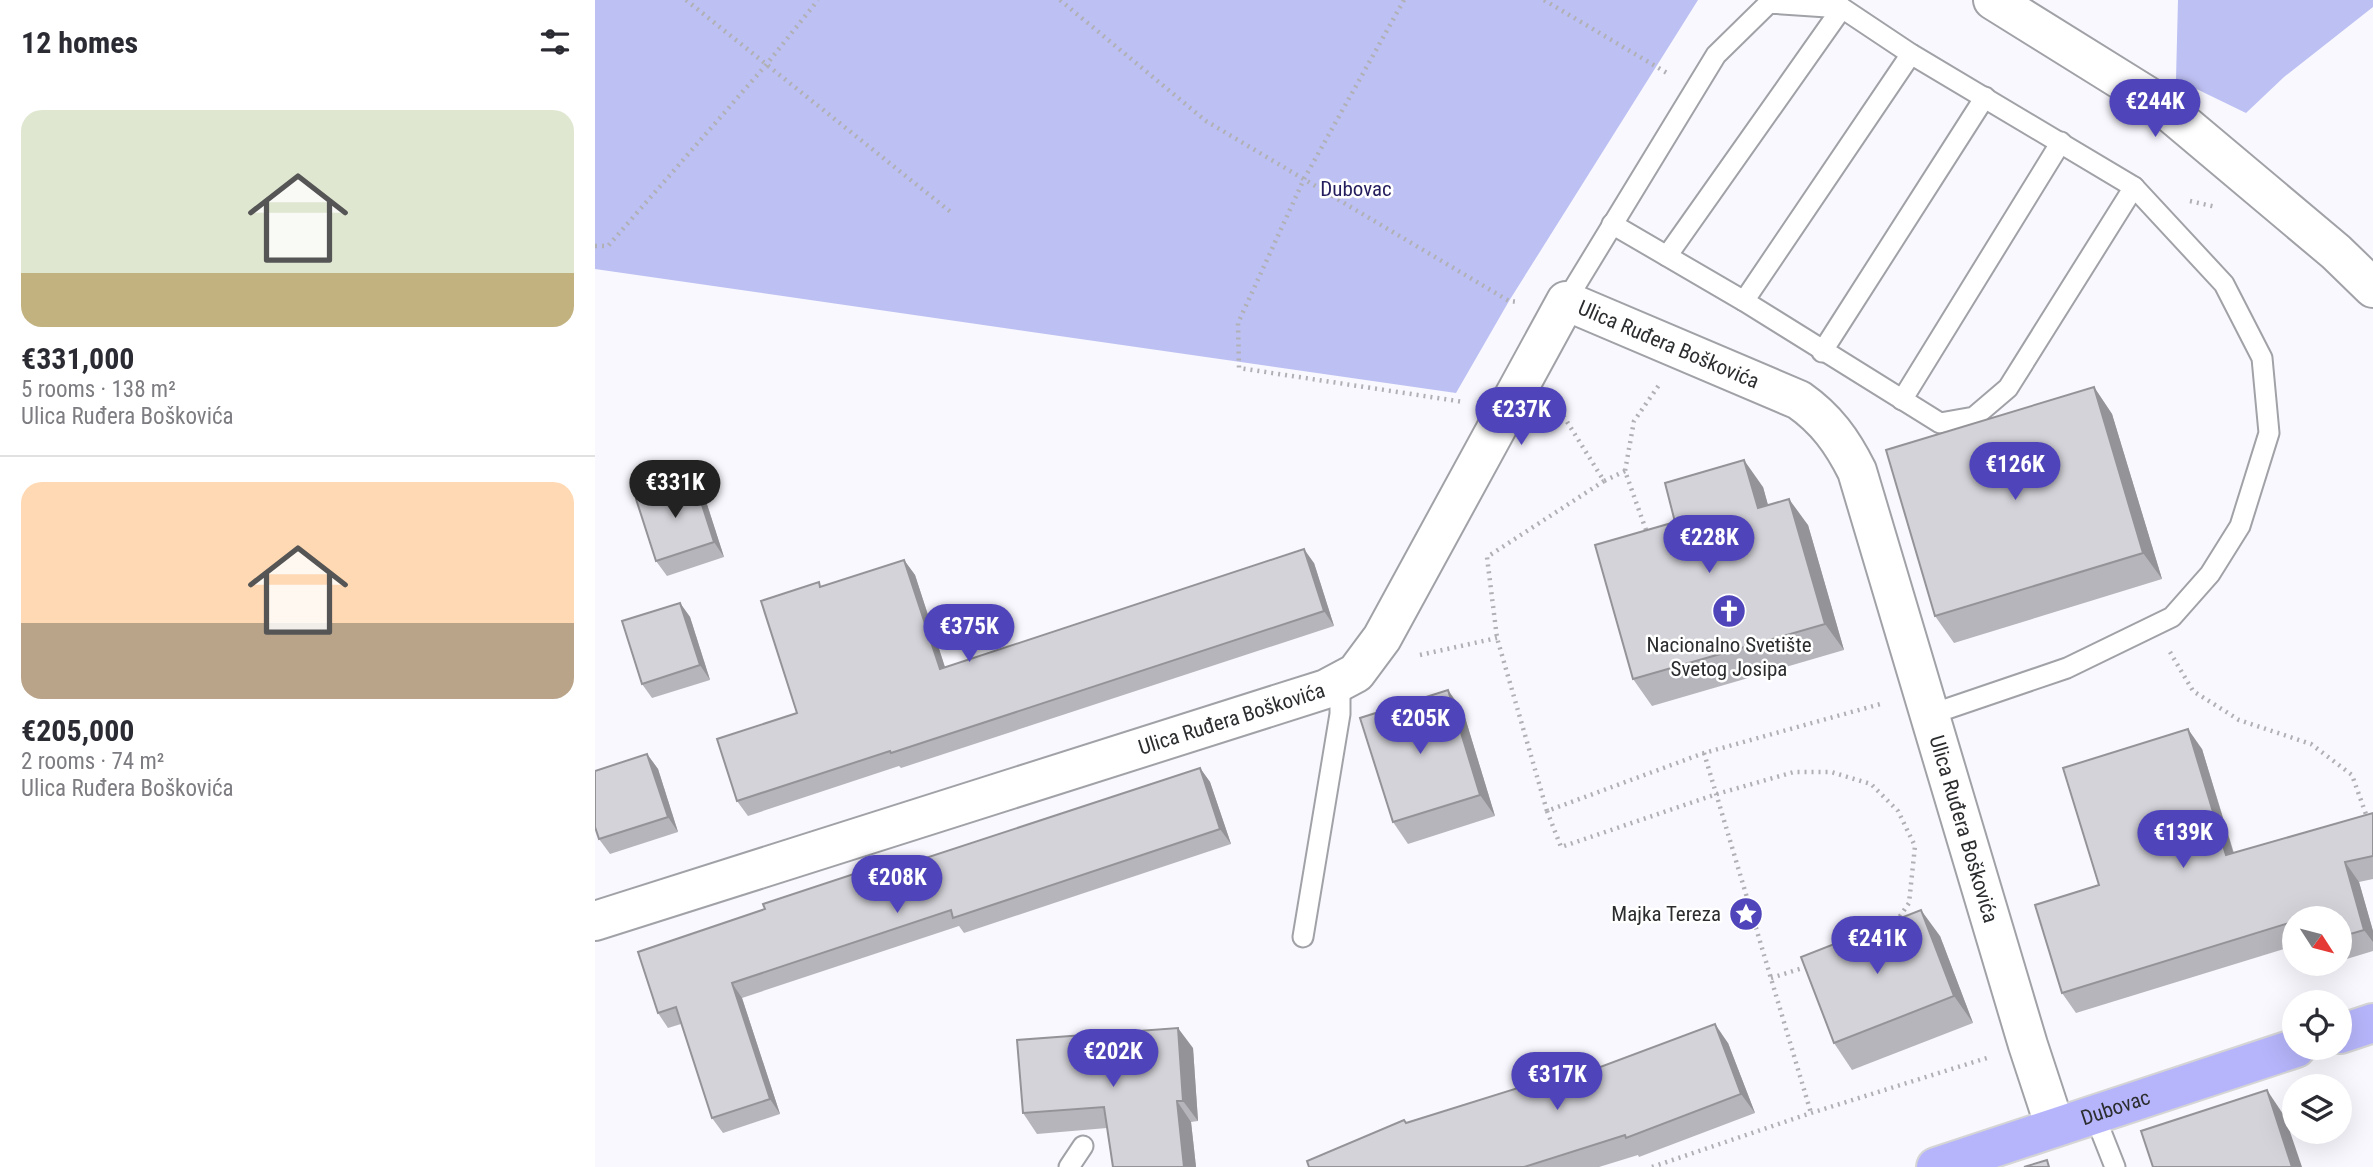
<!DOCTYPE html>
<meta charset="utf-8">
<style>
:root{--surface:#fff;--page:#f2f2f3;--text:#2b2b33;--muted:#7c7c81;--line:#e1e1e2;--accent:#5044bb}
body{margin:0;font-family:"Roboto Condensed",sans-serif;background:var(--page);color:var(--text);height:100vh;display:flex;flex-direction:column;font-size:26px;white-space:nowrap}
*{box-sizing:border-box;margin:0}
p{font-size:23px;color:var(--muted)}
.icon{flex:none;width:38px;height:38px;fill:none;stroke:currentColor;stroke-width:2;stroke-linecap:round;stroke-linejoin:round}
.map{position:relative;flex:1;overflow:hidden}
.side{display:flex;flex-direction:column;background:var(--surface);width:595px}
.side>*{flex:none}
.needle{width:46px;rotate:126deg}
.fabs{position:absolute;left:1687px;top:906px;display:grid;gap:14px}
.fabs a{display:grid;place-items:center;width:70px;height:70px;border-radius:50%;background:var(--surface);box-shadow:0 7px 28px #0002;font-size:35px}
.price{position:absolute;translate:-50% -60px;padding:0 16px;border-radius:24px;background:var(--accent);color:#fff;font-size:23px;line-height:46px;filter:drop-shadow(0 2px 4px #0008)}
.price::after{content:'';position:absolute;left:50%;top:42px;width:21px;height:16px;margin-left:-10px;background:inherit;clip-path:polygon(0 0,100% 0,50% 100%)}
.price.selected{background:#222;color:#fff}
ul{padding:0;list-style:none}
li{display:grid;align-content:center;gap:14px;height:371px;padding:0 21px}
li+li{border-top:2px solid var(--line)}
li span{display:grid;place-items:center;height:217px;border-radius:21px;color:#555}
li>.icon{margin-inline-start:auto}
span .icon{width:126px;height:126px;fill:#fffc;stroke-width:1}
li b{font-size:30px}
h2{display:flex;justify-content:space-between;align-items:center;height:84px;padding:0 21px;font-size:30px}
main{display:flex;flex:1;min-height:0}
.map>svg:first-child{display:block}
.green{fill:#bdc0f2}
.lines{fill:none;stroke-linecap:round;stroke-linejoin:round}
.service-casing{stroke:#a1a2a7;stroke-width:23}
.minor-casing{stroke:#a1a2a7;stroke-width:42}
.primary-casing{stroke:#d5d5d5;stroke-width:42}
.path{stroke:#b0b0b5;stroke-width:4.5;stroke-dasharray:2 5;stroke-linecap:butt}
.service{stroke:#fff;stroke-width:19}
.minor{stroke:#fff;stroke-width:38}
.primary{stroke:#b6b5fb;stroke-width:38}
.wall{fill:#b5b5bb}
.shaded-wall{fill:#949498}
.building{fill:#d3d3d9;stroke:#949498;stroke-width:2}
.labels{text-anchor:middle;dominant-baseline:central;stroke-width:5;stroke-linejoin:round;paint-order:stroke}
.park-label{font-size:21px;fill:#251e5e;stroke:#fff}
.street-label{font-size:21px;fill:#2c2d2f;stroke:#fff}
.poi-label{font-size:21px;fill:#2c2d2f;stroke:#fff}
</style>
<main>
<section class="side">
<h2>12 homes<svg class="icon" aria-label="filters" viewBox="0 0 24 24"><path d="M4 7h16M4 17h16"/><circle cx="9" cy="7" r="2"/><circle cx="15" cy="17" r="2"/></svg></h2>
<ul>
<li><span style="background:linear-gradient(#dfe7d0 75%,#c2b280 0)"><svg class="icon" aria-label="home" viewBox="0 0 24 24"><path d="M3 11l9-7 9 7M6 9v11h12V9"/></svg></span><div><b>€331,000</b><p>5 rooms · 138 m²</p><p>Ulica Ruđera Boškovića</p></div></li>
<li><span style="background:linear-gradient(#ffd9b3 65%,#b9a48a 0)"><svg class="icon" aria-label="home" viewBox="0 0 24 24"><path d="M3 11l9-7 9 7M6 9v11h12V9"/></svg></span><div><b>€205,000</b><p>2 rooms · 74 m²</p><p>Ulica Ruđera Boškovića</p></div></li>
</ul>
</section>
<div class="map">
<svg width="1778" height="1167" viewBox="0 0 1778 1167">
<rect width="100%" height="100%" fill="#f8f8fe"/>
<g class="green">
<polygon points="0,0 1103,0 914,301 861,393 0,269"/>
<polygon points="1583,0 1778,0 1778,7 1689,77 1651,113 1581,79"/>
</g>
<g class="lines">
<g class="service-casing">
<g id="service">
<polyline points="1017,224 1149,301 1345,423 1379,417 1413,388 1539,187"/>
<polyline points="1072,256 1247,8"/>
<polyline points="971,301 1121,55 1174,3 1247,8 1316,54 1539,187 1629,284 1667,358 1674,433 1645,526 1615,574 1577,617 1472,668 1334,715"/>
<polyline points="1149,301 1316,54"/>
<polyline points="1227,352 1390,97"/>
<polyline points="1307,400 1466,142"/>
<polyline points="708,937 745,714 745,681"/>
<polyline points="1499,1114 1520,1167"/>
<polyline points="474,1167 488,1146"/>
</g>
</g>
<g class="minor-casing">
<g id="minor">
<polyline points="1398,0 1565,104 1741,252 1778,288"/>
<path id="s1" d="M0 921 731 689 761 673 787 638 971 301 1204 400C1231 419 1247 441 1262 471L1433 1045 1460 1127"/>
</g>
</g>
<g class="primary-casing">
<g id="primary">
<polyline points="1745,1034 1778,1023"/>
<path id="s2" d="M1341 1167 1701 1048"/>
</g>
</g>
<g class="path">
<polyline points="91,0 357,213"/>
<polyline points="465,0 611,121 914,301 924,302"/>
<polyline points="809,0 709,179 643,323 644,368 869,402"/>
<polyline points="949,0 1072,73"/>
<polyline points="1595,201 1621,207"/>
<polyline points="0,246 13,246 171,65 223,0"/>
<polyline points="961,404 1009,481 1030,471"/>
<polyline points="1009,481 892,557 902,638 952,811 1109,753 1289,703"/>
<polyline points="1051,530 1030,471 1039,421 1064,385"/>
<polyline points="1575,652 1598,691 1644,720 1716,744 1757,775 1773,820"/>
<polyline points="825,655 902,638"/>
<polyline points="1109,753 1216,1113"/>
<polyline points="952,811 966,847 1122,794 1199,772 1236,772 1276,784 1303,811 1320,846 1314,903 1301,922"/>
<polyline points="1176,978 1214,966"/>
<polyline points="1057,1167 1216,1113 1395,1057"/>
</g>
<use href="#service" class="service"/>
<use href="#minor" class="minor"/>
<use href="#primary" class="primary"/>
</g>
<g class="wall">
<polygon points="1499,387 1517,414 1567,579 1359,643 1340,616"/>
<polygon points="99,480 109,495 129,557 72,576 61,561"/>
<polygon points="1168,487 1173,505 1213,525 1249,650 1057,706 1038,679 1080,522"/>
<polygon points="309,560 320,575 350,667 719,563 739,626 306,768 304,766 153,816 142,801 202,713 227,587"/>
<polygon points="85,603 95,617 115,680 57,698 47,684"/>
<polygon points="868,711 900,816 813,844 798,822"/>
<polygon points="1607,749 1639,853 1778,813 1778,879 1764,882 1778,931 1778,951 1745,961 1745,919 1699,919 1699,946 1481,1013 1467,993 1504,885"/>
<polygon points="52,754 63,769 83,832 15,854 4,839"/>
<polygon points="605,768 615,782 636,844 369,933 364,926 147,998 185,1114 128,1133 117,1118 86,1024 73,1028 63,1013 288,872"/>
<polygon points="1345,936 1378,1023 1257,1070 1239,1043"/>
<polygon points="1712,964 1735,964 1716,970"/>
<polygon points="1133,1043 1160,1113 1044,1157 1043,1155 1004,1167 714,1167 974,1072 978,1078"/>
<polygon points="598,1048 603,1121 596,1122 601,1167 518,1167 512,1128 442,1134 428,1113"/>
</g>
<g class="shaded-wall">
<polygon points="1499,387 1517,414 1567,579 1548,553"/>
<polygon points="1149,460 1168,487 1181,534 1163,508"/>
<polygon points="99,480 109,495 129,557 119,542"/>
<polygon points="1194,499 1213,525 1249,650 1230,624"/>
<polygon points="709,549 719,563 739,626 729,611"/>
<polygon points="309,560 320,575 355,683 345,669"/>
<polygon points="85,603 95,617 115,680 105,665"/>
<polygon points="853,690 868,711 900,816 885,795"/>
<polygon points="1593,729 1607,749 1645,875 1631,855"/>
<polygon points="52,754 63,769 83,832 73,817"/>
<polygon points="605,768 615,782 636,844 625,829"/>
<polygon points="1750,862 1764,882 1778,931 1778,942 1769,930"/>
<polygon points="1326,910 1345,936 1378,1023 1359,996"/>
<polygon points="137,983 147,998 185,1114 175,1099"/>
<polygon points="1120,1024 1133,1043 1160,1113 1146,1094"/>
<polygon points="583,1028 598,1048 603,1121 588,1101"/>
<polygon points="1672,1090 1690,1117 1707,1167 1697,1167"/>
<polygon points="582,1101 596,1122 601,1167 589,1167"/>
</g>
<g class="building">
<polygon points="1499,387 1548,553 1340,616 1291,450"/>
<polygon points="1149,460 1163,508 1194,499 1230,624 1038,679 1000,545 1080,522 1070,483"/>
<polygon points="99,480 119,542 61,561 41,499"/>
<polygon points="709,549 729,611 296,753 295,751 142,801 122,739 202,713 166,601 224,582 225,587 309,560 345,669"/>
<polygon points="85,603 105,665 47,684 27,621"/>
<polygon points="853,690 885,795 798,822 765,718"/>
<polygon points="1593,729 1631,855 1778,813 1778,856 1750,862 1769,930 1745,937 1745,919 1699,919 1699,941 1694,923 1467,993 1440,905 1504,885 1468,768"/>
<polygon points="52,754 73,817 4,839 0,827 0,771"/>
<polygon points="605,768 625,829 358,918 356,910 137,983 175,1099 117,1118 81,1007 63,1013 43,952 170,909 168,904 283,866 285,873"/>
<polygon points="1326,910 1359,996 1239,1043 1206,957"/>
<polygon points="1120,1024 1146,1094 1031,1138 1030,1135 929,1167 714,1167 712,1161 809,1120 811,1123 974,1072 976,1078"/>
<polygon points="583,1028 588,1101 582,1101 589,1167 518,1167 509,1107 428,1113 422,1040"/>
<polygon points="1672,1090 1697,1167 1558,1167 1546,1131"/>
<polygon points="1452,1160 1454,1167 1429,1167"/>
</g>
<defs>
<g id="church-disc" transform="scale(1.75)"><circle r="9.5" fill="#5044bb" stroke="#fff"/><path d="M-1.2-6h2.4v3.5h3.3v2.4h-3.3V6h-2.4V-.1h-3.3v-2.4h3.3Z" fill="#fff"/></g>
<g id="sight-disc" transform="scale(1.75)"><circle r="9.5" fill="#5044bb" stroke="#fff"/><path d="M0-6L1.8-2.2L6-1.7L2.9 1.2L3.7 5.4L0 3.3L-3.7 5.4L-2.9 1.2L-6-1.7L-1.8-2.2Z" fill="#fff"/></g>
</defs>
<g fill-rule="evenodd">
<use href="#church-disc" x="1134" y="611"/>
<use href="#sight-disc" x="1151" y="914"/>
</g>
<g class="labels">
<g class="park-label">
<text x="761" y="189">Dubovac</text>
</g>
<g class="street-label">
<text stroke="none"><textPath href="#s1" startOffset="1340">Ulica Ruđera Boškovića</textPath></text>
<text stroke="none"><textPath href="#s1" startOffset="668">Ulica Ruđera Boškovića</textPath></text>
<text stroke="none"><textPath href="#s1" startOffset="1948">Ulica Ruđera Boškovića</textPath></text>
<text stroke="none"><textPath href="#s2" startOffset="189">Dubovac</textPath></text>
</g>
<g class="poi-label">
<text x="1134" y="645">Nacionalno Svetište<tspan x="1134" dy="24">Svetog Josipa</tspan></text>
<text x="1126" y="914" text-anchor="end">Majka Tereza</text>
</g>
</g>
</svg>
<div class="fabs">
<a><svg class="needle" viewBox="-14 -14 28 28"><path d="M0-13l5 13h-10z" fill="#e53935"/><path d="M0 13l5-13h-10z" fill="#7c7c81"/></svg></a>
<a><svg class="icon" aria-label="locate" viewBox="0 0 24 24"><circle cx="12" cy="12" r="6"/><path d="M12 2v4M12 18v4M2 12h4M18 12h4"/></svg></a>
<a><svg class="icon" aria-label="layers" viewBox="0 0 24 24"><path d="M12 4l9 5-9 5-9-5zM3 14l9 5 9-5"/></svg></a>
</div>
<b class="price" style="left:1560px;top:139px">€244K</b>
<b class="price" style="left:926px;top:447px">€237K</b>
<b class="price" style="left:1420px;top:502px">€126K</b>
<b class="price selected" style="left:80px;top:520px">€331K</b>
<b class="price" style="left:1114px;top:575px">€228K</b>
<b class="price" style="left:374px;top:664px">€375K</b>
<b class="price" style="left:825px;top:756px">€205K</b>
<b class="price" style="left:1588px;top:870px">€139K</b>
<b class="price" style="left:302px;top:915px">€208K</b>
<b class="price" style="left:1282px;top:976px">€241K</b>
<b class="price" style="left:518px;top:1089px">€202K</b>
<b class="price" style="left:962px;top:1112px">€317K</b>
</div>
</main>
